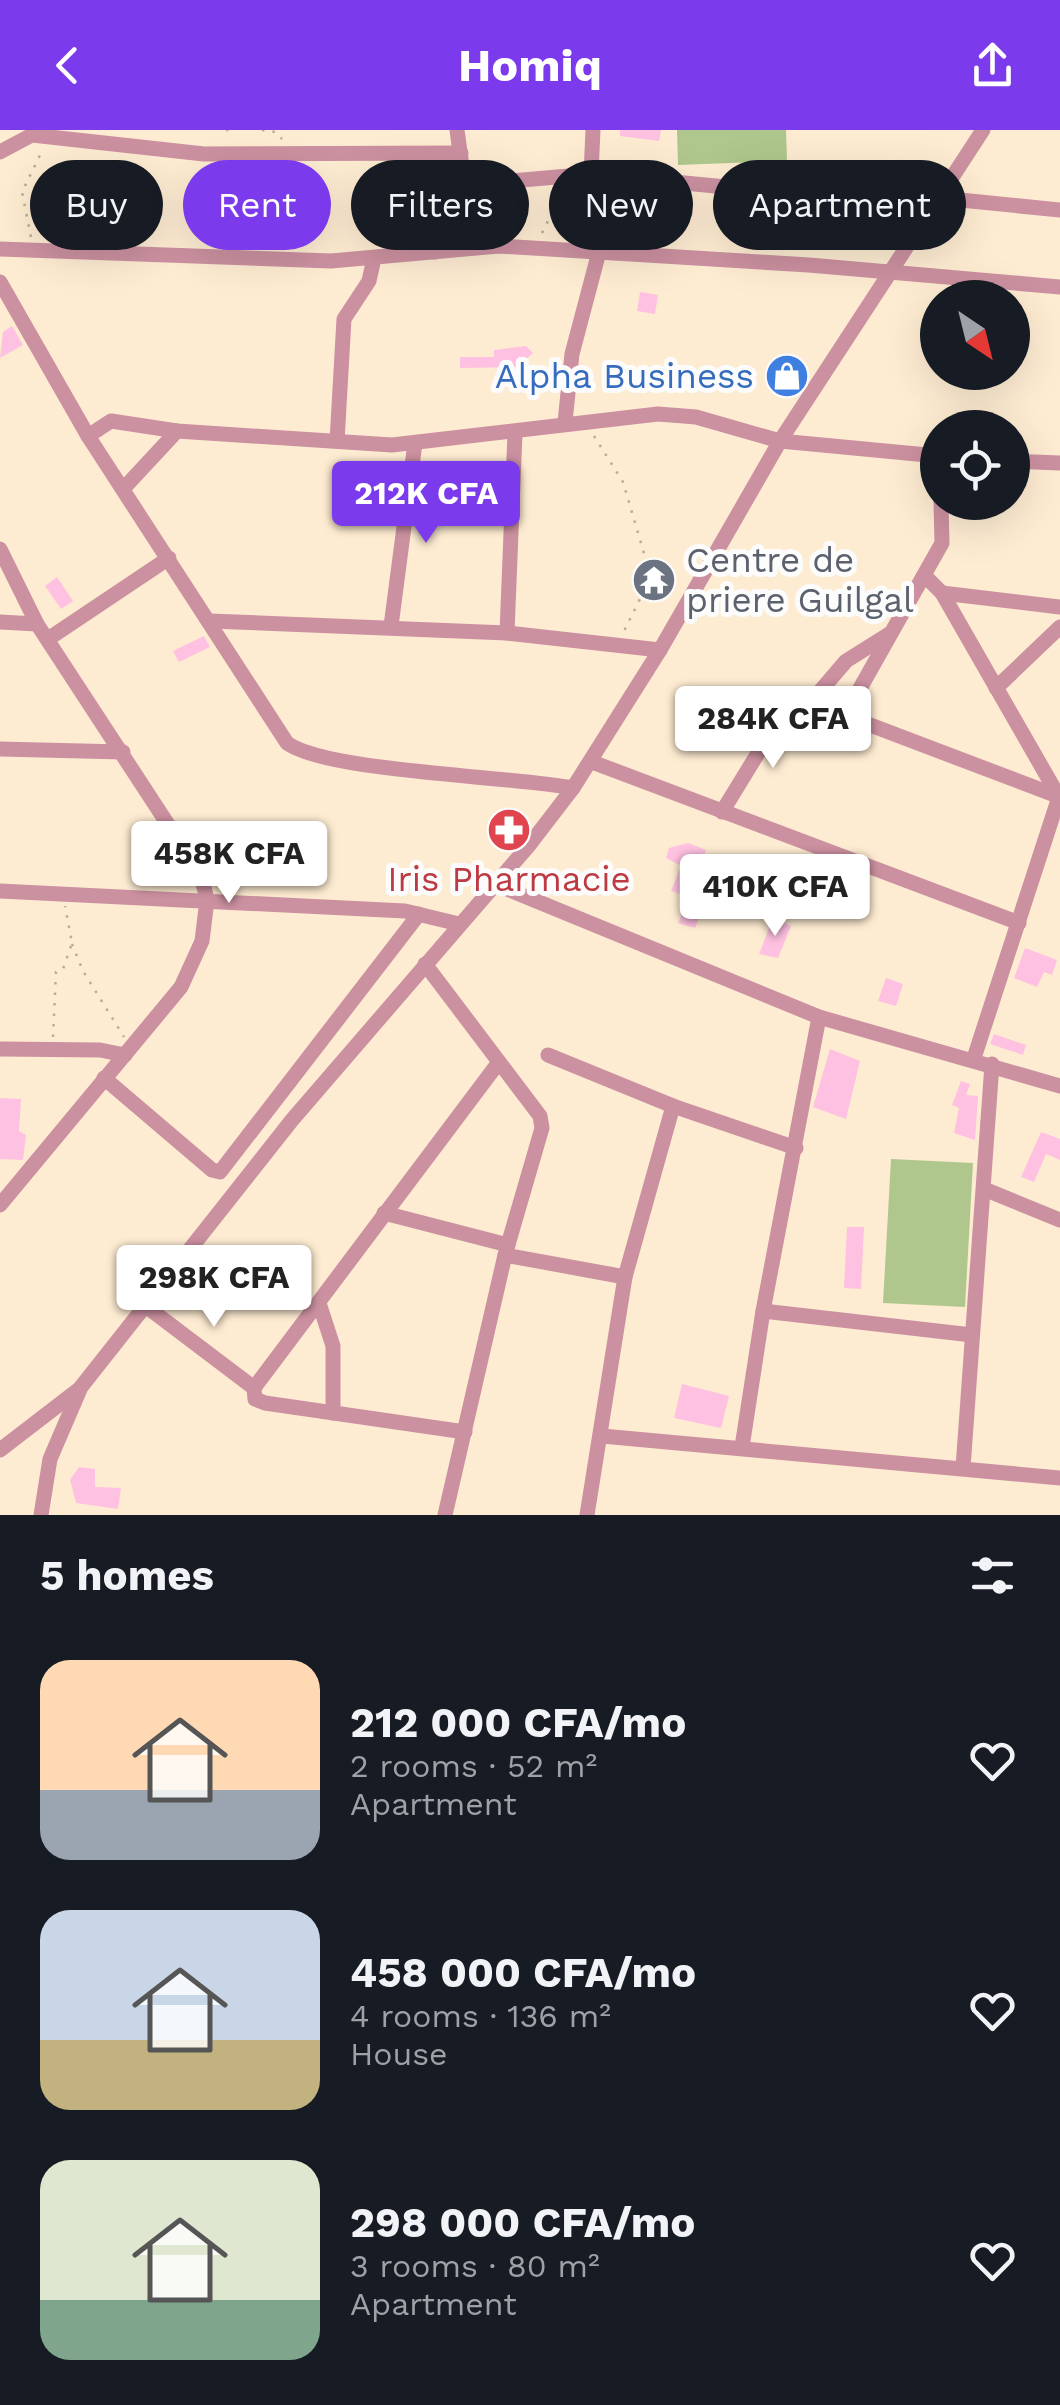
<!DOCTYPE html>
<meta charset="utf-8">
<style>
:root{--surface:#171b24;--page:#242831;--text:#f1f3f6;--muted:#9ea1a6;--accent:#7c3aed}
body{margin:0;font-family:"Work Sans",sans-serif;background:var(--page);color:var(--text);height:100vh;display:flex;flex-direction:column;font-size:38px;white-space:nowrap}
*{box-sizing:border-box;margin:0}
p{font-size:32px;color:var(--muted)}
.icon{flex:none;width:55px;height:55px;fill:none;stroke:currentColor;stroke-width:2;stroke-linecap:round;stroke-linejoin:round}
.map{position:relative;height:1385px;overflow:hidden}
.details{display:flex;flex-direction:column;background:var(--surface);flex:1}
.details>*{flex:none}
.top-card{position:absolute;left:30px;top:30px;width:1000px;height:90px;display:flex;gap:20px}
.needle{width:65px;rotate:145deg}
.buttons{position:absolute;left:920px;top:150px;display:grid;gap:20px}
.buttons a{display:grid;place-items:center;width:110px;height:110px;border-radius:50%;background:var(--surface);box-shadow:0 10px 40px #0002;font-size:50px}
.price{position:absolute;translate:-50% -85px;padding:0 22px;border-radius:10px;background:#fff;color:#222;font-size:32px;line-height:65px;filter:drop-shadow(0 2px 5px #0008)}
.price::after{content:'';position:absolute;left:50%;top:60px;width:30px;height:22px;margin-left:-15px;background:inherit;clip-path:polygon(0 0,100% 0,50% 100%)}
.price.selected{background:var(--accent);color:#fff}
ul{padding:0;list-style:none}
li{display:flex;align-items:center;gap:30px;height:250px;padding:0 40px}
li span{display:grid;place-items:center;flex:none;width:280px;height:200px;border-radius:30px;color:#555}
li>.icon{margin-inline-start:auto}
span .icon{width:120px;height:120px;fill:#fffc;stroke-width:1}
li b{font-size:42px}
h2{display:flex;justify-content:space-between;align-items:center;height:120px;padding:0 40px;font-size:42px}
.pill{padding:0 35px;border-radius:45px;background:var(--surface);box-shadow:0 10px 40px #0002;font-size:35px;line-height:90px}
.pill.selected{background:var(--accent);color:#fff}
header{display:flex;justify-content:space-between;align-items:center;height:130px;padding:0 40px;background:var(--accent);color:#fff;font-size:45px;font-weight:700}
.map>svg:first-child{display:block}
.green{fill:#afc78c}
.building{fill:#ffc1e1}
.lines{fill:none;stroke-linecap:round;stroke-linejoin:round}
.path{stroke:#bbac97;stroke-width:2.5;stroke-dasharray:2.5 8;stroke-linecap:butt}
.minor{stroke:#cc91a1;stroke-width:15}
.labels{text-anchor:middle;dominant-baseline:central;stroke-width:10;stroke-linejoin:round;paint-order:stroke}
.shop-label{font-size:35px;fill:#366cbe;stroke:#fcfcfc;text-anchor:end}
.worship-label{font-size:35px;fill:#5b616d;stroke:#fcfcfc;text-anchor:start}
.health-label{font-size:35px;fill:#be3a42;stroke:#fcfcfc}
</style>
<header><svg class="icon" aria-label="back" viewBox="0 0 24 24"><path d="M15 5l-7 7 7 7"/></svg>Homiq<svg class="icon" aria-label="share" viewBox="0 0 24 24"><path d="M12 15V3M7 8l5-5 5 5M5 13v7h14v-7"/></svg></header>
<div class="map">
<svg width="1060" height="1385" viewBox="0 0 1060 1385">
<rect width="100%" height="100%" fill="#feecd2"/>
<g class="green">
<polygon points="677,0 786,0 787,31 678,35"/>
<polygon points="891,1029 973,1033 965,1177 883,1173"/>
</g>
<g class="building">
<polygon points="620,0 661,0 659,11 620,6"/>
<polygon points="640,162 658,165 655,184 637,181"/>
<polygon points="12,196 23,215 0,228 3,202"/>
<polygon points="526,216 533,223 518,237 460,238 460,227 494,227 494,220"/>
<polygon points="57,447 73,471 61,479 45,456"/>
<polygon points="204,506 210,517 179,532 173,521"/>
<polygon points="688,713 706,720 697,742 715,750 695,798 678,793 689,767 671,761 681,736 666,728 669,718"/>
<polygon points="804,730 827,737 819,756 798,749"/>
<polygon points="773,788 791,796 778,828 759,824"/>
<polygon points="1025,818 1057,830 1052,845 1044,842 1037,857 1014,848"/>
<polygon points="886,848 903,854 896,876 878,871"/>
<polygon points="994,904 1026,915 1023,925 990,914"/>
<polygon points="830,919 860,931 846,989 813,977"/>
<polygon points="961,951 970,954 966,965 978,966 975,1010 954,1003 959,978 952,975"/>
<polygon points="0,968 21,969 19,1001 26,1005 23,1030 0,1029"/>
<polygon points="1041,1002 1060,1009 1060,1030 1046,1024 1034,1052 1021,1047"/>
<polygon points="847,1097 864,1097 861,1159 844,1158"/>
<polygon points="682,1254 729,1266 721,1298 674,1288"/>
<polygon points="79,1337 95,1339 95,1357 121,1358 118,1379 76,1373 70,1350"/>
</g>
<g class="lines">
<g class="path">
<polyline points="226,0 236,0"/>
<polyline points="262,0 275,2 282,9"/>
<polyline points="581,56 586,108"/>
<polyline points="542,103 563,61"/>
<polyline points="31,107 22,62 42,21"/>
<polyline points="594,306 623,352 651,447 624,501"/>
<polyline points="72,814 83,841 124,907"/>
<polyline points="53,907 56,842 63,839 72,813 65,776"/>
</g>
<g class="minor">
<polyline points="457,0 468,80 499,116"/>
<polyline points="0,22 32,5 204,24 461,23"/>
<polyline points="591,44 593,0"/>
<polyline points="464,55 591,44 726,57 860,60 1060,80"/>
<polyline points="0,119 331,131 499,116 809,135 1060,157"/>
<polyline points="435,122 468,80"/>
<path d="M0 152 88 306 287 613C327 642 511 646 573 658"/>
<polyline points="565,292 572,224 599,122"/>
<polyline points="88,306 111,291 177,301 392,315 658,284 696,287 780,311 938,326"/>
<polyline points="337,311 344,189 369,151 374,128"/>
<polyline points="1012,331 1060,333"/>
<polyline points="125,357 177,301"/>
<polyline points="0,419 37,494 201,745 207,770 202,811 181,857 0,1075"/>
<polyline points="925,446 942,463 1059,667 974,928"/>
<polyline points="942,463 1060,477"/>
<polyline points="210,491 507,503 660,520"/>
<polyline points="0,492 37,494"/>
<polyline points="391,496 415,313"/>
<polyline points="507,503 515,303"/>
<polyline points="48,509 169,428"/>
<polyline points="996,558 1060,497"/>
<polyline points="810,573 846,531 889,504"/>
<polyline points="845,585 942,413 941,372"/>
<polyline points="0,619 123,622"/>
<polyline points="592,632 1019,793"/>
<polyline points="722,682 785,579 798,572 815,574 1060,667"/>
<polyline points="495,754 819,887 1060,956"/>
<polyline points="0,761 405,781 459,794"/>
<polyline points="425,834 540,986 542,998 505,1125 445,1385"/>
<polyline points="0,919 100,920 125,925"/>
<polyline points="548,925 673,976 796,1018"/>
<polyline points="104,948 212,1040 220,1042 419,784"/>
<polyline points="984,1059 1060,1090"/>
<polyline points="384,1083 508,1115"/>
<polyline points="505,1125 625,1147"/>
<polyline points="319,1173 333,1216 333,1283"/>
<polyline points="147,1177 254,1258"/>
<polyline points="763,1181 972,1205"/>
<polyline points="465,1302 265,1273 255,1269 254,1258 499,932"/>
<polyline points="602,1306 1060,1348"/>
<polyline points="742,1317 763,1181 819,887"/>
<polyline points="0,1320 78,1260"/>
<polyline points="963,1338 992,934"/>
<polyline points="41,1385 50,1329 81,1257 292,990 530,714 573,658 660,520 780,311 983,0"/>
<polyline points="587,1385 625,1147 673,976"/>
</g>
</g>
<defs>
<g id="shop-disc" transform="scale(2.25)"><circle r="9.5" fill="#3f7fe0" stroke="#fcfcfc"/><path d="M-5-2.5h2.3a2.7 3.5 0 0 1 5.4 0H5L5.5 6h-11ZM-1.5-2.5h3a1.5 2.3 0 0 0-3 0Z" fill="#fff"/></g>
<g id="temple-disc" transform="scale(2.25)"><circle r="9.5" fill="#6b7280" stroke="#fcfcfc"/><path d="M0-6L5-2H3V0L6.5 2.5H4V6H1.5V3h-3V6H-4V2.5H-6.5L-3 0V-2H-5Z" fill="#fff"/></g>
<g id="pharmacy-disc" transform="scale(2.25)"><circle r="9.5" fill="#e0444e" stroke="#fcfcfc"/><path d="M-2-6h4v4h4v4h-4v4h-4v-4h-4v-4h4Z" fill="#fff"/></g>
</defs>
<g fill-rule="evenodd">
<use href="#shop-disc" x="787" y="246"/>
<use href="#temple-disc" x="654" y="450"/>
<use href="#pharmacy-disc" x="509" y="700"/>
</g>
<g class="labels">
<g class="shop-label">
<text x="754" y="246">Alpha Business</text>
</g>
<g class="worship-label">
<text x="686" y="430">Centre de<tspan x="686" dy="40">priere Guilgal</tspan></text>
</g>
<g class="health-label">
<text x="509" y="749">Iris Pharmacie</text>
</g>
</g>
</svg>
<div class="buttons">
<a><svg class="needle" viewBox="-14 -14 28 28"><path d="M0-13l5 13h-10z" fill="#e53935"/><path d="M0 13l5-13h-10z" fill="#9ea1a6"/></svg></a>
<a><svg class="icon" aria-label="locate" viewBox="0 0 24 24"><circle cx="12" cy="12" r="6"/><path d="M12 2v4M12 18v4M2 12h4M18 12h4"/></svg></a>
</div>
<b class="price selected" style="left:426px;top:416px">212K CFA</b>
<b class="price" style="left:773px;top:641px">284K CFA</b>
<b class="price" style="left:229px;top:776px">458K CFA</b>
<b class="price" style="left:775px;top:809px">410K CFA</b>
<b class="price" style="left:214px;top:1200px">298K CFA</b>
<div class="top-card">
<a class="pill">Buy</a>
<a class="pill selected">Rent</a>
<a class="pill">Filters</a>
<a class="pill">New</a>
<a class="pill">Apartment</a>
</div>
</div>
<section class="details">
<h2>5 homes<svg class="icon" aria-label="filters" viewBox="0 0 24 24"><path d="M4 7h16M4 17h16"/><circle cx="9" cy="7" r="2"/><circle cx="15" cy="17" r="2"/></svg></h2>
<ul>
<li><span style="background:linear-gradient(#ffd9b3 65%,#9aa5b1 0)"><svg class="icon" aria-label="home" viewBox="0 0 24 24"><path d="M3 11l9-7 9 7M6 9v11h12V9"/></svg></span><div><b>212 000 CFA/mo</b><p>2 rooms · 52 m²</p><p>Apartment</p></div><svg class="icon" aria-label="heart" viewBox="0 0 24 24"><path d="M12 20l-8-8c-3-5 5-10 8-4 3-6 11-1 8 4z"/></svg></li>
<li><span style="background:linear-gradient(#c9d6e8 65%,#c2b280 0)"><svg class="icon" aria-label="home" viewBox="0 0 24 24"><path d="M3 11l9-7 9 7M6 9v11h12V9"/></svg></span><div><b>458 000 CFA/mo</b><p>4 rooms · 136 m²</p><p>House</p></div><svg class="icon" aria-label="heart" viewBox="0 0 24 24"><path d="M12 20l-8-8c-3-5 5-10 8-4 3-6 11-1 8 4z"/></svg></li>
<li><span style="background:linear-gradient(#dfe7d0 70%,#7fa58c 0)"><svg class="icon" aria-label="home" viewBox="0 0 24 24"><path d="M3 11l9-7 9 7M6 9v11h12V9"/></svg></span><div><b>298 000 CFA/mo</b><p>3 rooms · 80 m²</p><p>Apartment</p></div><svg class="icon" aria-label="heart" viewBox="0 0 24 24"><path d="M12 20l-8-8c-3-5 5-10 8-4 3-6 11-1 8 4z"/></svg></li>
</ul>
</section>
